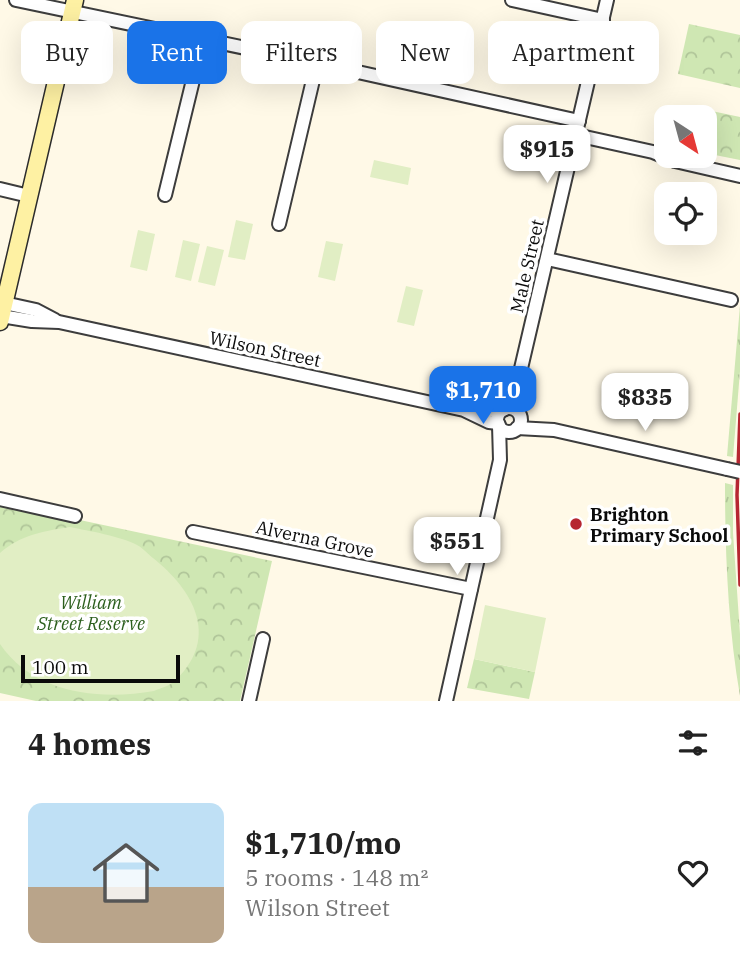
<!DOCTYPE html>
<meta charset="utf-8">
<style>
:root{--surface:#fff;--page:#f6f6f6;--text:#222;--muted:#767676;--accent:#1a73e8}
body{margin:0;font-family:"IBM Plex Serif",serif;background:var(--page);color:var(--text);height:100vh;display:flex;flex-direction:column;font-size:26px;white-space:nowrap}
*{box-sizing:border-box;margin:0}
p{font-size:23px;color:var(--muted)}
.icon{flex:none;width:38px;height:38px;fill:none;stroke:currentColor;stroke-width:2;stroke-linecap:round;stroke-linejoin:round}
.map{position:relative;height:701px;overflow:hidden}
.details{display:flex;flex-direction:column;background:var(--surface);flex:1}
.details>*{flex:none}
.banner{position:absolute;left:21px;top:21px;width:698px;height:63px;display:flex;gap:14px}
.needle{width:46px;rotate:144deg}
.tools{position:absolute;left:654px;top:105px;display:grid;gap:14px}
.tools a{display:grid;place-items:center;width:63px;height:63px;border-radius:14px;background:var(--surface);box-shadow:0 7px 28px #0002;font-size:35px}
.scale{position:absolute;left:21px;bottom:18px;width:159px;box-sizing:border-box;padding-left:7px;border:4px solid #0a0a0a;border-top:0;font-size:19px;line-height:24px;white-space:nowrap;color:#0a0a0a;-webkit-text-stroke:5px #fff;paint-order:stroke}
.price{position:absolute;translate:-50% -60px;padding:0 16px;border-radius:14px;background:#fff;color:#222;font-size:23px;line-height:46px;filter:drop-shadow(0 2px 4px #0008)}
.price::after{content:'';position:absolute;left:50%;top:42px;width:21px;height:16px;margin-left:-10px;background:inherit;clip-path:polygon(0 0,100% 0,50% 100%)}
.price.active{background:var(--accent);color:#fff}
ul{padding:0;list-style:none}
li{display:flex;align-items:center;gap:21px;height:175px;padding:0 28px}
li span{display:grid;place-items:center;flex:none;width:196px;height:140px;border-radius:14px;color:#555}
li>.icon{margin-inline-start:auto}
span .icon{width:84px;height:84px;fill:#fffc;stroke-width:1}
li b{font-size:30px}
h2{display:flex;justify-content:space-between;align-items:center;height:84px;padding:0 28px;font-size:30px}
.chip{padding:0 24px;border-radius:14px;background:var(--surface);box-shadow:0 7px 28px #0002;font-size:24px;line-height:63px}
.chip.active{background:var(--accent);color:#fff}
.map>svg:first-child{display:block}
.grass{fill:url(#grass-tufts)}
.park{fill:url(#park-crowns)}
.pitch{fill:#e1eec4}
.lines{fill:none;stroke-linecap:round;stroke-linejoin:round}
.street-casing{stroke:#3d3d3d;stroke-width:16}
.secondary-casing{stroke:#2c2c2c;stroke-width:19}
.street{stroke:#fff;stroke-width:12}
.secondary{stroke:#fef1a3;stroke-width:16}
.rail{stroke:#b62631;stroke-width:3.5}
.street-bridge-casing{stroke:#3d3d3d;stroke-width:16;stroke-linecap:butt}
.street-bridge{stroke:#fff;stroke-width:12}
.poi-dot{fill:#b62631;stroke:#fff;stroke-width:2.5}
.labels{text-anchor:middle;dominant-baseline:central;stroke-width:7;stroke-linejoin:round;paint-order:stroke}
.street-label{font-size:18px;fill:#0a0a0a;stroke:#fff}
.poi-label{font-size:18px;font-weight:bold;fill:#0a0a0a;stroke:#fff;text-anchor:start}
.park-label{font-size:18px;font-style:italic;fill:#2c5f1d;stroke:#fff}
</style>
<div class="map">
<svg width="740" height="701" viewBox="0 0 740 701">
<defs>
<pattern id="grass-tufts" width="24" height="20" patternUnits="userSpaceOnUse" patternTransform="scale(1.75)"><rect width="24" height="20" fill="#cfe7b3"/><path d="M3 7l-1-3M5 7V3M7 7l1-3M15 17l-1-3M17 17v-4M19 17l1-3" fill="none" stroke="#b0c599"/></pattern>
<pattern id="park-crowns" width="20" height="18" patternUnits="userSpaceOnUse" patternTransform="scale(1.75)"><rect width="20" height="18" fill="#cfe7b3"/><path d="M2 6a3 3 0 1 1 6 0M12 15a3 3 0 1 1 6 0" fill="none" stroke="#b0c599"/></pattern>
</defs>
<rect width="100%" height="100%" fill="#fff9e7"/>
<g class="grass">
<polygon points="740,306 740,371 733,457 727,456"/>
<path d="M725 483 733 485V533L740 634V696C728 626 725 554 725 483Z"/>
</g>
<g class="park">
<polygon points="689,24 740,35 740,88 678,74"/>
<polygon points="707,110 740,117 740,160 705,153 705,117"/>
<polygon points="0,503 272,561 240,701 36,701 0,693"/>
<polygon points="474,659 535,672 529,699 467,688"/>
</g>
<g class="pitch">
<polygon points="374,160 411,168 408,185 370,177"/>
<polygon points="236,220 253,224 245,260 228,257"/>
<polygon points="138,230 155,234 147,271 130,267"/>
<polygon points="183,240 200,244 191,281 175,277"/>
<polygon points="326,241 343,244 335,281 318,277"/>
<polygon points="207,246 224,250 215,286 198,282"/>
<polygon points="406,286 423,290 414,326 397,322"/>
<path d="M70 527C89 531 120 536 137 545 143 548 148 554 153 558 193 590 220 636 177 679 172 685 161 688 154 691 99 701 33 693 0 644V553C20 535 44 531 70 527Z"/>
<polygon points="485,605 546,618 535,672 474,659"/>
</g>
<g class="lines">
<g class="street-casing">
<g id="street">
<polyline points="16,0 317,63 579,121"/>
<polyline points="512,0 603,20"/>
<polyline points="576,135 653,152 675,161 740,176"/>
<polyline points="0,189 29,196"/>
<polyline points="165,195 203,39"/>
<polyline points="279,224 317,63"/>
<polyline points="547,259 731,300"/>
<polyline points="4,303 36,310 55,320"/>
<polyline points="1,316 32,321 59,322 464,410 489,422 498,423"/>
<circle cx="509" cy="420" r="12"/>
<polyline points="505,409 519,377 607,0"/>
<polyline points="468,410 503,410"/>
<polyline points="517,428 554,430 727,469"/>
<polyline points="0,499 75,516"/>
<polyline points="193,532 471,589"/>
<polyline points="249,701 263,639"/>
<polyline points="446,701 500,460 499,425"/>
</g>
</g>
<g class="secondary-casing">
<polyline id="secondary" points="0,322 75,0"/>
</g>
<use href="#street" class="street"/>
<use href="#secondary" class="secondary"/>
<polyline class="rail" points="740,414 737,495 740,585"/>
<g class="street-bridge-casing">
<polyline id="street-bridge" points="727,469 740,472"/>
</g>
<use href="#street-bridge" class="street-bridge"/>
</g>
<circle class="poi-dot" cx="576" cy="524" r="7"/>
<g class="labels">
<g class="street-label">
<text transform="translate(527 266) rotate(-77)">Male Street</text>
<text transform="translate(265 349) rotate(12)">Wilson Street</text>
<text transform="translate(315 539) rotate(12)">Alverna Grove</text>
</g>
<g class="poi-label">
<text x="590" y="514">Brighton<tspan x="590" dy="21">Primary School</tspan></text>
</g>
<g class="park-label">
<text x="91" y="602">William<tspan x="91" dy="21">Street Reserve</tspan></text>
</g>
</g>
</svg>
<div class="tools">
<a><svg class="needle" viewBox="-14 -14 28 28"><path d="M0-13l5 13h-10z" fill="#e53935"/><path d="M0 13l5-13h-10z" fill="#767676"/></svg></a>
<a><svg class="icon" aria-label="locate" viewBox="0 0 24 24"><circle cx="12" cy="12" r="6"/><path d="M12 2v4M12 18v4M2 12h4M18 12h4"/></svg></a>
</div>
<div class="scale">100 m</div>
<b class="price" style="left:547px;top:185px">$915</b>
<b class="price active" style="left:483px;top:426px">$1,710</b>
<b class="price" style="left:645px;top:433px">$835</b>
<b class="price" style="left:457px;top:577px">$551</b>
<div class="banner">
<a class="chip">Buy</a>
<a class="chip active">Rent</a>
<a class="chip">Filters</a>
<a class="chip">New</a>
<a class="chip">Apartment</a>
</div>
</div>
<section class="details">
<h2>4 homes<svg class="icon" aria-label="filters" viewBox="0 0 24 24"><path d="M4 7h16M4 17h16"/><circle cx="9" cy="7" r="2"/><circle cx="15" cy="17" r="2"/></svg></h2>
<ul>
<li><span style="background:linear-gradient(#bfe0f5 60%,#b9a48a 0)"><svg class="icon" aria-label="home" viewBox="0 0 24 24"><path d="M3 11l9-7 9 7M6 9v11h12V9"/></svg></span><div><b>$1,710/mo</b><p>5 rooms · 148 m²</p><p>Wilson Street</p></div><svg class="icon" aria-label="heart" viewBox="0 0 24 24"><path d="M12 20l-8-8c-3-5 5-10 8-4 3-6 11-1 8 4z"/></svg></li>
</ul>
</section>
